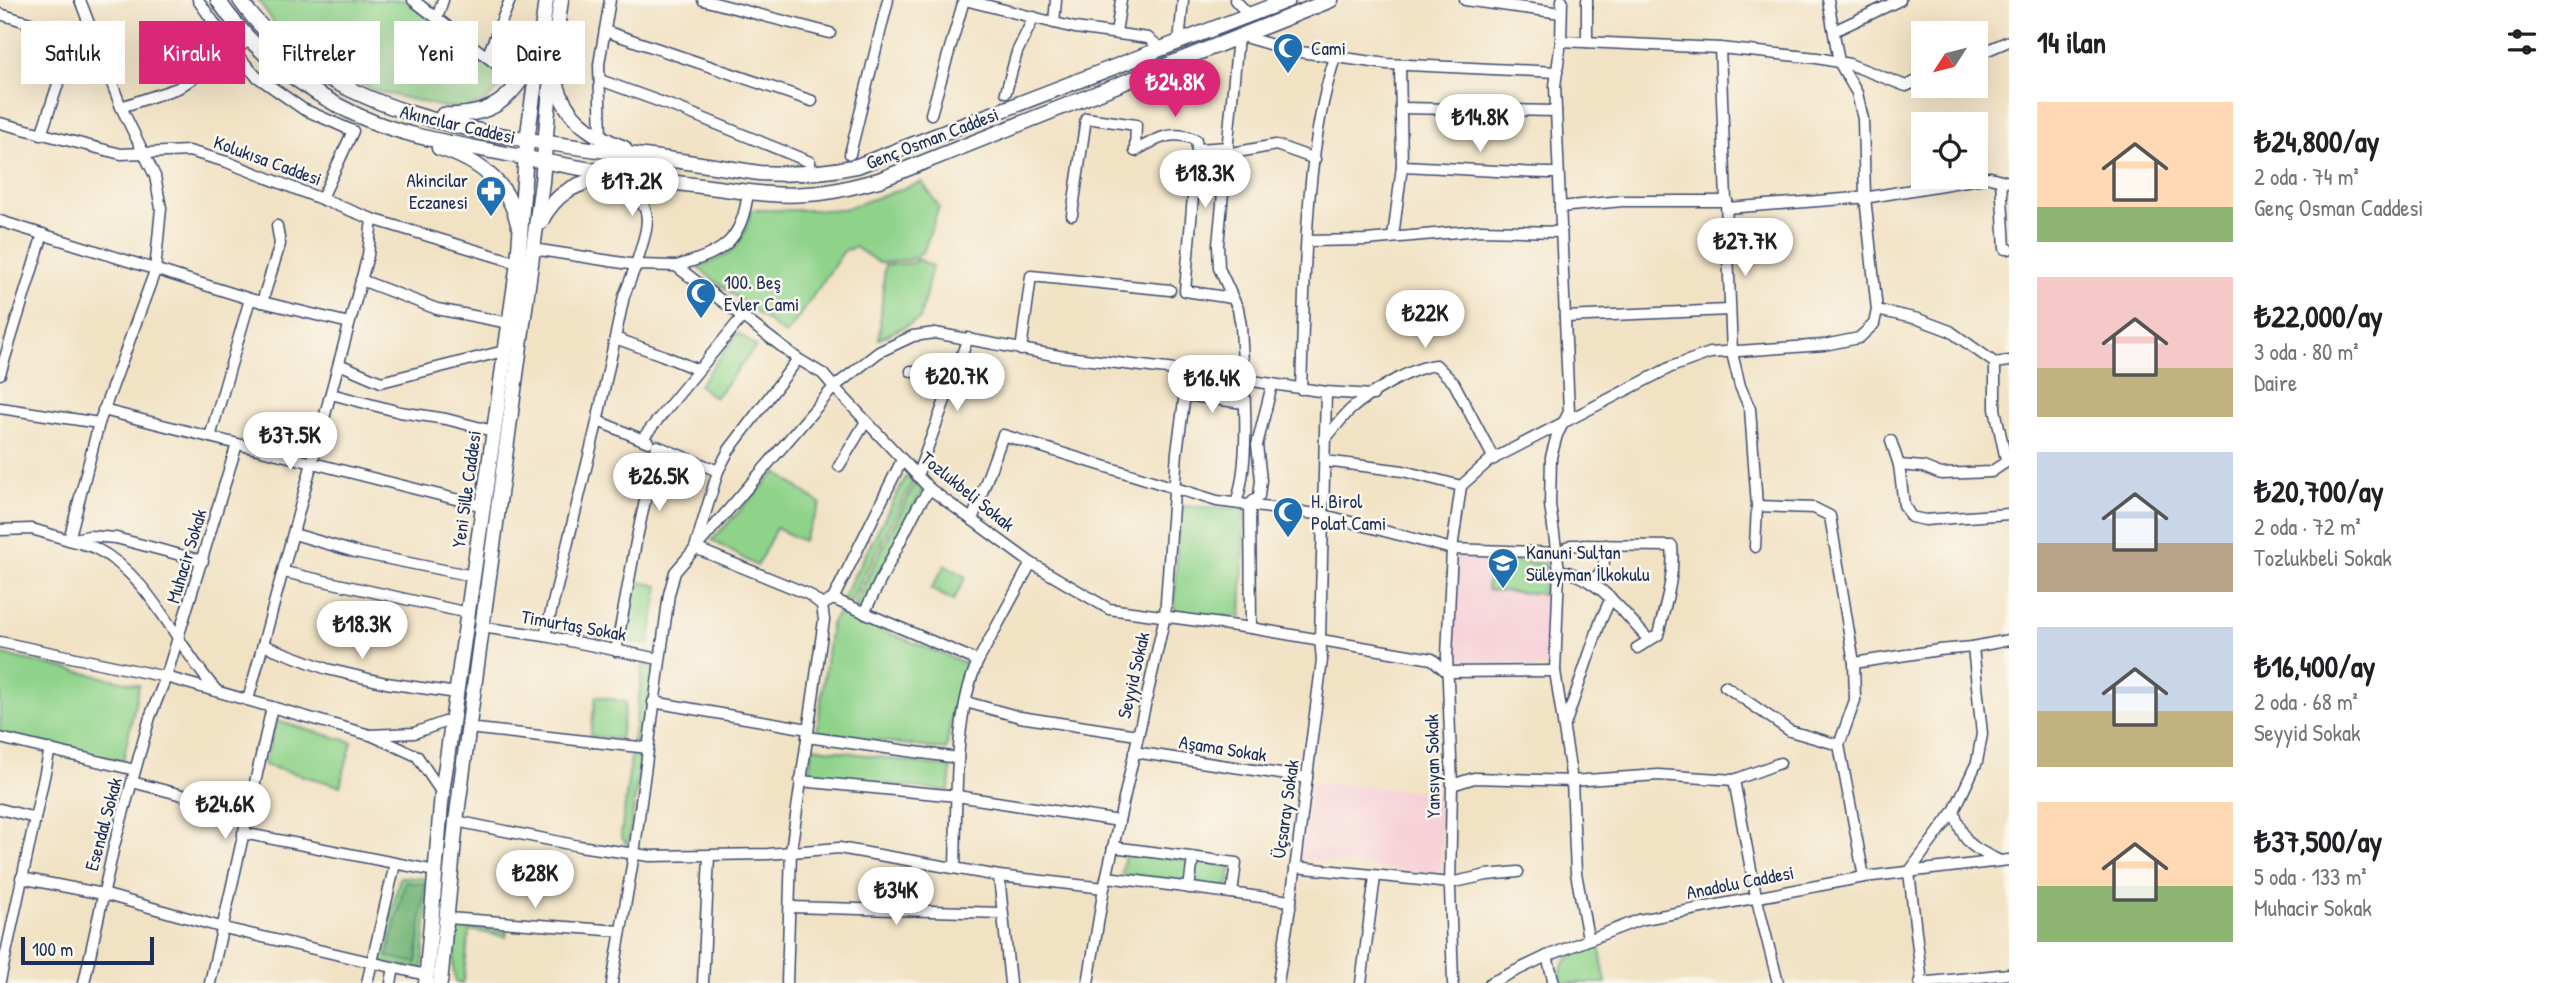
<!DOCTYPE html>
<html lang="tr">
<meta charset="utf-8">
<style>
:root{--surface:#fff;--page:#f6f6f6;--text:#202124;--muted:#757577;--accent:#db2777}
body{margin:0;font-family:"Patrick Hand",sans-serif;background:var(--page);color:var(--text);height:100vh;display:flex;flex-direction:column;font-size:26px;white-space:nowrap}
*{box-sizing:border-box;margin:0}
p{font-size:23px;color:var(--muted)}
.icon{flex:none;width:38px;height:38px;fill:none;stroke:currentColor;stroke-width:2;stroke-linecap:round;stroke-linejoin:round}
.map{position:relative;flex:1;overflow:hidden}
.details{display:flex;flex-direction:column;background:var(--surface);width:560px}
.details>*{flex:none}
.top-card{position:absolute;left:21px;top:21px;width:665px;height:63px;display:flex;gap:14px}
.needle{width:46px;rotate:234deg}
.buttons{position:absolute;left:1911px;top:21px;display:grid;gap:14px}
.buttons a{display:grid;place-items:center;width:77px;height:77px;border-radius:0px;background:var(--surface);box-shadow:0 7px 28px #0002;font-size:35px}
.scale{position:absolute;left:21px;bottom:18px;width:133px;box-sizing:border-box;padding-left:7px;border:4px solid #1b2f5e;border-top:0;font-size:19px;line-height:24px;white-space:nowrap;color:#1b2f5e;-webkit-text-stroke:5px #fbf7ec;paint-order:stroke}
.price{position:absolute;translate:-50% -60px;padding:0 16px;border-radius:24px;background:#fff;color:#222;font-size:23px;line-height:46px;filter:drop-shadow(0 2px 4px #0008)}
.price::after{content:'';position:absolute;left:50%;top:42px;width:21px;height:16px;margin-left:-10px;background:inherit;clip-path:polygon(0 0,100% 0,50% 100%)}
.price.on{background:var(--accent);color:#fff}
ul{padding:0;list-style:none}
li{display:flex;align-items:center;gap:21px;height:175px;padding:0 28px}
li span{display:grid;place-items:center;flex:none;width:196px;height:140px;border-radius:0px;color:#555}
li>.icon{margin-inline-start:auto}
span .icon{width:84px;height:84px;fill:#fffc;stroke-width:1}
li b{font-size:30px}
h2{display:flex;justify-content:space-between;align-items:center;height:84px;padding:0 28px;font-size:30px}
.chip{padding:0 24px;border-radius:0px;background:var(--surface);box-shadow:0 7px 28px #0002;font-size:24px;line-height:63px}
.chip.on{background:var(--accent);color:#fff}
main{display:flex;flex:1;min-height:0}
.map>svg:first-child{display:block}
.built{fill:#f6cfd7}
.green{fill:#8fd38b;stroke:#558174;stroke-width:2}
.forest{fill:#73b577;stroke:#47726a;stroke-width:2}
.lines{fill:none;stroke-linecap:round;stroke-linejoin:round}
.minor-casing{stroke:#3b4a6d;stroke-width:13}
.major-casing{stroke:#3b4a6d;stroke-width:17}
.minor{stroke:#fff;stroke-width:10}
.major{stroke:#fff;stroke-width:14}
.labels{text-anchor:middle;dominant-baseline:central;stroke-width:5;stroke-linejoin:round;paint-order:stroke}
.poi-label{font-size:19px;fill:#1b2f5e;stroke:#fbf7ec;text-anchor:start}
.street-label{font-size:19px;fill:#1b2f5e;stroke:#fbf7ec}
</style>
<main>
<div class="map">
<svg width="2009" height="983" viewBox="0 0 2009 983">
<rect width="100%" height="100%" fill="#fbf7ec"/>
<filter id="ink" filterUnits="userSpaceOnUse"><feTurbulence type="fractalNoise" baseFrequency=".0143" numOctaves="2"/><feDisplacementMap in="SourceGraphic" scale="14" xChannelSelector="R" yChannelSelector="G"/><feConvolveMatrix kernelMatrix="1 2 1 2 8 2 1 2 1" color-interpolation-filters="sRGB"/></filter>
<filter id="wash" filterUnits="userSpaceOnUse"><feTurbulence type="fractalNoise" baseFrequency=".00686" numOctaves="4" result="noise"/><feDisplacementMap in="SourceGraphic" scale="28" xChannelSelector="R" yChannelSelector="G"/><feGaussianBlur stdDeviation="1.57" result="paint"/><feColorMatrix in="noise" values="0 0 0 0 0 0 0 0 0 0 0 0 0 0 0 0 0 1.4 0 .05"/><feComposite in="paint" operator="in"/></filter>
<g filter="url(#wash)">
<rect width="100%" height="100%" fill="#f1e2c4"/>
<g class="built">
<polygon points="1456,554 1551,562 1548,667 1453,668"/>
<polygon points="1312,782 1440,793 1441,875 1300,858"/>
</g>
<g class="green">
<polygon points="258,0 405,0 508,80 486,101 466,108 444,107 376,91 320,63 280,31"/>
<path d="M922 182 939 207 924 250 914 259 879 263 855 247 844 251 786 335 697 267C733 255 743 247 751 210H841Z"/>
<polygon points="918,259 932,266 920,319 879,339 885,265 913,263"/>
<polygon points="738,333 756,347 715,398 699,385"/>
<polygon points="776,472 821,504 803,541 776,528 757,566 712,540"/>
<polygon points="906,477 913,481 850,602 842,599"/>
<polygon points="915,484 923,489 862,609 853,605"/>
<polygon points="1179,506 1245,509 1241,617 1174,614"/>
<polygon points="1489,559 1546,564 1543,594 1487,590"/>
<polygon points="945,565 966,577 953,601 931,589"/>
<polygon points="635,581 659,586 649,645 624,642"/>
<polygon points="838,613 968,664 953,707 946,750 817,732 831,624"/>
<polygon points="0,654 139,685 123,761 0,734"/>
<polygon points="643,664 654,666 643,742 633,741"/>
<polygon points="596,696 626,702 620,739 590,736"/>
<polygon points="276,721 352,742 340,786 264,765"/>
<polygon points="813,747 951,768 949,791 808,776"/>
<polygon points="632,749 642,750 628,846 621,836"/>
<polygon points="1125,853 1232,866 1228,888 1122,874"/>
<polygon points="400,877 430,879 422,969 380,962"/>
<path d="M458 925 507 932 506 937 470 930C466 949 466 965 463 983H456L453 967Z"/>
<path d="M1599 945 1606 983H1562C1555 959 1580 950 1599 945Z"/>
</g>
<polygon class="forest" points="405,882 425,884 417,963 387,957"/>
</g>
<g filter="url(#ink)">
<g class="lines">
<g class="minor-casing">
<g id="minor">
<path d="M80 0 121 107 155 176 161 208 155 271 99 423 69 540C77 543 87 544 95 548 151 576 176 646 217 691"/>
<polyline points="198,0 234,51 256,76 303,109 353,131 322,198"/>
<polyline points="413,0 521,83"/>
<polyline points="703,0 830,33"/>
<polyline points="965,0 1075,28 1148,38 1162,49"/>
<polyline points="1235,0 1250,16"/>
<polyline points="1465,0 1561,13"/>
<polyline points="1562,0 1561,41 1555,86 1569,412 1557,435 1551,457 1550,505 1559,570 1555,671 1572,781 1576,873 1588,938"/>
<polyline points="1587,0 1587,42"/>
<polyline points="0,14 97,43"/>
<polyline points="437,18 443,0"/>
<polyline points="1054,23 1056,0"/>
<polyline points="605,31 812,101"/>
<polyline points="1834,31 1900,0"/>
<polyline points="1116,33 1121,0"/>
<polyline points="1241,36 1293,51 1387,64 1557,72"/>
<polyline points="1561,41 1720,48 1817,58 1849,64 1906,86 1923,78"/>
<polyline points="1179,43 1183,0"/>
<polyline points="1720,48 1732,353 1740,386 1750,409 1757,506"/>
<polyline points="1976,55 2009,41"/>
<polyline points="487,57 510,0"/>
<polyline points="600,80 680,109 810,162"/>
<polyline points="1006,92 1017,52 1034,17"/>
<polyline points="121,107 178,88 251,39"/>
<polyline points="1401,108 1556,111"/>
<polyline points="931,114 964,0"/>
<polyline points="0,123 121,154 189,151 227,162 372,219 518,263"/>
<polyline points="41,135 74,36"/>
<polyline points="601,139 599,64 610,0"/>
<polyline points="1228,147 1197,149 1185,291 1232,298"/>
<path d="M1135 151C1156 139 1172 129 1196 140L1197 149"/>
<polyline points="850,154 888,0"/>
<polyline points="1227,154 1276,145 1315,159"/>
<path d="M1402 166C1454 168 1506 173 1558 173"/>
<polyline points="2001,180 2005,249 2009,249"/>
<polyline points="1560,207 1622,201 1727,201"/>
<polyline points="1727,208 1870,197 1990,177 2009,182"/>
<polyline points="1072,215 1086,118 1136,125 1135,151"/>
<polyline points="0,221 250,299 349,323"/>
<polyline points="1393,237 1402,166 1400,65"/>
<polyline points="1307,241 1366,240 1480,230 1561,232"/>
<path d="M533 249 636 265C651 215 656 211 615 174"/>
<path d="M676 266C722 253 742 243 748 192"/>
<polyline points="361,280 437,309 509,323"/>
<polyline points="262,302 280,244 277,226"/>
<polyline points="1877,310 1918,319 1950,331 1995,363 1995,409 2006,460"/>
<polyline points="1565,317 1729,310"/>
<polyline points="615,338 662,355 698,370"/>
<polyline points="1021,350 1031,276 1170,290"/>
<polyline points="1995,363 2009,361"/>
<polyline points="339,364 381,382 504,351"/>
<polyline points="911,371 949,387"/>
<polyline points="0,374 43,234"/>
<path d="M1301 389C1305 283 1303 159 1335 57"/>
<polyline points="331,394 400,412 446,419 493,431"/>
<polyline points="1184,395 1244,403"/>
<polyline points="1373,395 1326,392 1192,372 1059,356 935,333 913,336 879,352 834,387 930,489 1031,563 1109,609 1251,628 1432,659 1447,672 1555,671"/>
<polyline points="0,408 99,423"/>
<polyline points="103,410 483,506"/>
<polyline points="598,421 648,442"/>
<polyline points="210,437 250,299"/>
<polyline points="642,439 743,316"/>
<path d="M1325 439C1333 430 1341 419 1350 410 1368 394 1412 367 1436 365L1454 383 1494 459"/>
<polyline points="1891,441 1899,465 1904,505 1911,517 1925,520 2009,514"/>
<polyline points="1325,461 1403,471 1461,486"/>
<polyline points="1899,465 1923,467 1941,474 1991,472 2009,460"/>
<polyline points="839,466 865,423"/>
<polyline points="718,471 729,450 798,359"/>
<polyline points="917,476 968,338"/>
<path d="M1236 503C1252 459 1243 374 1241 326L1238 309 1219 268 1218 245 1238 37"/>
<path d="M972 520 1003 435 1217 501 1324 515 1452 549 1558 553 1571 545 1672 546C1675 577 1665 605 1658 635L1637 648"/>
<polyline points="0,530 32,529 69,540 89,536 116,538 203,561"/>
<polyline points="294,534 355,552 473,576"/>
<polyline points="1755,547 1757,506 1814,508 1830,516 1854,663 1855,700 1839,745 1864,877"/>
<path d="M1559 570C1598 576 1623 612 1648 639"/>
<polyline points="284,572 468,613"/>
<polyline points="1591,583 1603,569 1606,545"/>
<polyline points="833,599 902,460"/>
<polyline points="822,605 833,599 978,661 1031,563"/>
<polyline points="864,613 918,506 930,489"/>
<polyline points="481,627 545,636 659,659"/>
<polyline points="1251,628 1250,504 1259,496 1261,480 1257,445 1272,385"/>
<polyline points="545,636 596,427 624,296 636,265 676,266 798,359 823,374 834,387 675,572 669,594 634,854 612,983"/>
<polyline points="0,642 166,677 370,735 414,733 453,719"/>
<polyline points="263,645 327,669 386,683 457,693"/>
<polyline points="616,651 636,542 657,446 718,471 695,548 808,594 822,605 824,620 791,851 787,983"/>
<polyline points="1854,663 1939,650 1973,647"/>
<polyline points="1725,686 1790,731 1839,745"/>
<polyline points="248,700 368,255 372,219"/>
<polyline points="653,702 808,729"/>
<polyline points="966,702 1020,717 1137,735"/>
<polyline points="1566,722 1601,620 1611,598"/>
<polyline points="468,728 648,748"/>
<polyline points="373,736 417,756 442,793"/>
<polyline points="807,737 958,758"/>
<polyline points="0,738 135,770"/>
<polyline points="1134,752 1307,778"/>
<polyline points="1734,780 1756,896 1778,983"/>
<polyline points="800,781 957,796 1119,821"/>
<polyline points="132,782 248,812"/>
<polyline points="1452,785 1474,778 1572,781 1658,775 1734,780 1780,763"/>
<polyline points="0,809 35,818"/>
<path d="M1954 811C1963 842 1970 847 1998 860"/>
<polyline points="456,821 579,846 650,856 768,854 839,848 999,876 1104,888"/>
<polyline points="243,833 435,871"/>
<polyline points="1113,847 1236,863 1232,893"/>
<polyline points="1295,867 1450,883 1487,875 1518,872"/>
<path d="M955 868C957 807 953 715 978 661"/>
<polyline points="999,876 1010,983"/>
<polyline points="1107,877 1291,901"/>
<polyline points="21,878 103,894 224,928 426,975"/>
<polyline points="1189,888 1193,858"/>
<polyline points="790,907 1002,913"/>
<polyline points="448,918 620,931"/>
<polyline points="1547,956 1554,983"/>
<polyline points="0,981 50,749"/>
<polyline points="84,983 114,846 150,717 166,677 237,444"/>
<polyline points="210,983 272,707"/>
<polyline points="367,983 395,864"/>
<polyline points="391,983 394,968"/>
<polyline points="703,983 709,856"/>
<polyline points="1088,983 1104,888 1165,616 1177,452 1188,372"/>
<polyline points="1278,983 1291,901 1322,660 1320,639 1326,392"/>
<polyline points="1361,983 1375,877"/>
<polyline points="1453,983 1450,888 1452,785 1447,656 1452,549 1461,486 1489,461 1671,367 1710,353 1824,345 1859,338 1874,324 1877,310 1865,197 1863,119 1857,93 1839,62 1828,0"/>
<polyline points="1490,983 1547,956 1639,920 1864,877 2009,860"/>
<polyline points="1920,983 2009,974"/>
<polyline points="1922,983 1909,872 1954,811 1977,762 1982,734 1973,647 2009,640"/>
</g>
</g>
<g class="major-casing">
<g id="major">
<path d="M218 0C251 50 305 91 359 116 403 136 451 143 497 152 565 166 633 178 701 186 736 190 772 197 807 194 832 193 855 186 879 180L1331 0"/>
<path d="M240 0C325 122 509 138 644 156 682 161 721 167 759 173 793 175 824 173 857 166L1288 0"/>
<path d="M555 76C562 116 589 134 624 148"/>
<path d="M443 115C492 117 513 99 534 58"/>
<path d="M439 148C478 160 509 183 518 224"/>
<path d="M540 223C556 191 576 184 609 175"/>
<polyline points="426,983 442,793 518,263 527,141 546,0"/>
<polyline points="440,983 456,821 542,182 552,64 561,0"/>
</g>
</g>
<use href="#minor" class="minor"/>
<use href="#major" class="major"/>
</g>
</g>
<defs>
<g id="mosque-pin" transform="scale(1.575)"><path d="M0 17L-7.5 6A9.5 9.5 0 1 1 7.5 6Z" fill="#1f6fb2" stroke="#fbf7ec"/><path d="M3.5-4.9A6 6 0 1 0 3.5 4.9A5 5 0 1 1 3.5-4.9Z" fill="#fff"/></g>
<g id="pharmacy-pin" transform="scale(1.575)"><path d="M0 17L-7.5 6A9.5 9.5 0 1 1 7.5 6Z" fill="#1f6fb2" stroke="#fbf7ec"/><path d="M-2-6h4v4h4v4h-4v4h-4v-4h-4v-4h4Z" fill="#fff"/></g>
<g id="school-pin" transform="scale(1.575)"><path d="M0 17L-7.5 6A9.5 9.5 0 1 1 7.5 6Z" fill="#1f6fb2" stroke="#fbf7ec"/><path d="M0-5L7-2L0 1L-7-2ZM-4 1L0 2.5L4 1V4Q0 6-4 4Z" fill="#fff"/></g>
</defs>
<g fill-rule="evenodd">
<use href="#mosque-pin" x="1288" y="48"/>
<use href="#pharmacy-pin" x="491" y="191"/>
<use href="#mosque-pin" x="701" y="293"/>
<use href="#mosque-pin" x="1288" y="512"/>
<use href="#school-pin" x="1503" y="563"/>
</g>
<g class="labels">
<g class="poi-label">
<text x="1311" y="48">Cami</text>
<text x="468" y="180" text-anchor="end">Akincilar<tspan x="468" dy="22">Eczanesi</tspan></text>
<text x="724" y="282">100. Beş<tspan x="724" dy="22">Evler Cami</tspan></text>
<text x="1311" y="501">H. Birol<tspan x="1311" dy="22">Polat Cami</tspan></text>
<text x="1526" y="552">Kanuni Sultan<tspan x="1526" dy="22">Süleyman İlkokulu</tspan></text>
</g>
<g class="street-label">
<text transform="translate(458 124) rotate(13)">Akıncılar Caddesi</text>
<text transform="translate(932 138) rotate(-21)">Genç Osman Caddesi</text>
<text transform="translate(268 160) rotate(20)">Kolukısa Caddesi</text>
<text transform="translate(466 489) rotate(-82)">Yeni Sille Caddesi</text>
<text transform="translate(968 491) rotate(39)">Tozlukbeli Sokak</text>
<text transform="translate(186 556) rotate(-73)">Muhacir Sokak</text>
<text transform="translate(574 625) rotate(10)">Timurtaş Sokak</text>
<text transform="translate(1133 675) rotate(-77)">Seyyid Sokak</text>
<text transform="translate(1223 748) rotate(9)">Aşama Sokak</text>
<text transform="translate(1432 766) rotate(-91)">Yansıyan Sokak</text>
<text transform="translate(1285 809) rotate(-82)">Üçsaray Sokak</text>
<text transform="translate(103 824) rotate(-75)">Esendal Sokak</text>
<text transform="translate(1740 882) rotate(-11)">Anadolu Caddesi</text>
</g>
</g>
</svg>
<div class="buttons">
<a><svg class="needle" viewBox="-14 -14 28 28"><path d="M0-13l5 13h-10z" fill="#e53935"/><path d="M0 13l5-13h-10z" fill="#757577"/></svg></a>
<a><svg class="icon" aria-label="locate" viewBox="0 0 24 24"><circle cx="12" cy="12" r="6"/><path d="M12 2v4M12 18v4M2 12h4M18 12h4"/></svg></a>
</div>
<div class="scale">100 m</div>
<b class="price on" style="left:1175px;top:119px">₺24.8K</b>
<b class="price" style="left:1480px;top:154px">₺14.8K</b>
<b class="price" style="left:1205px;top:210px">₺18.3K</b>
<b class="price" style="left:632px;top:218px">₺17.2K</b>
<b class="price" style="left:1745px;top:278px">₺27.7K</b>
<b class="price" style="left:1425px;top:350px">₺22K</b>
<b class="price" style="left:957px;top:413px">₺20.7K</b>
<b class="price" style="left:1212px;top:415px">₺16.4K</b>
<b class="price" style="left:290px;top:472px">₺37.5K</b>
<b class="price" style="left:659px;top:513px">₺26.5K</b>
<b class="price" style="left:362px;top:661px">₺18.3K</b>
<b class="price" style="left:225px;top:841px">₺24.6K</b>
<b class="price" style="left:535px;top:910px">₺28K</b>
<b class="price" style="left:896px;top:927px">₺34K</b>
<div class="top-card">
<a class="chip">Satılık</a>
<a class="chip on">Kiralık</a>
<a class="chip">Filtreler</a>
<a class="chip">Yeni</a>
<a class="chip">Daire</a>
</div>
</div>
<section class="details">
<h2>14 ilan<svg class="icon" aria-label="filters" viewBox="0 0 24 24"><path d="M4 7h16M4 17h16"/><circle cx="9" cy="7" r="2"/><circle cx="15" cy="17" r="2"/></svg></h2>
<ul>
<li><span style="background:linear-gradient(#ffd9b3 75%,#8fb573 0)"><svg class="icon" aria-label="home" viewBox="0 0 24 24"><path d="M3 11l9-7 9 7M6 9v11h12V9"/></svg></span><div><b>₺24,800/ay</b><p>2 oda · 74 m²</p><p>Genç Osman Caddesi</p></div></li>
<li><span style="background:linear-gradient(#f6c9c9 65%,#c2b280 0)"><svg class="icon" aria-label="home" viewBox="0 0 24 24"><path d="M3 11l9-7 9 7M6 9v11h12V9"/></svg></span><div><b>₺22,000/ay</b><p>3 oda · 80 m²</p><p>Daire</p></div></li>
<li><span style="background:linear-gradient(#c9d6e8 65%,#b9a48a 0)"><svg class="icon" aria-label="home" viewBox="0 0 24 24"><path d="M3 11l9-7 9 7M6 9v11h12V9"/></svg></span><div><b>₺20,700/ay</b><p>2 oda · 72 m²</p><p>Tozlukbeli Sokak</p></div></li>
<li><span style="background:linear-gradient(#c9d6e8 60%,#c2b280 0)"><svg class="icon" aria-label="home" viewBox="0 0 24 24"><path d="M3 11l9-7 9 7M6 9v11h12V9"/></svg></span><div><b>₺16,400/ay</b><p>2 oda · 68 m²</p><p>Seyyid Sokak</p></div></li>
<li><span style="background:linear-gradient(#ffd9b3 60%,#8fb573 0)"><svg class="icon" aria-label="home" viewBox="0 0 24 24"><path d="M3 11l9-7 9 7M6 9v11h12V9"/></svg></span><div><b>₺37,500/ay</b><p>5 oda · 133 m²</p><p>Muhacir Sokak</p></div></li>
</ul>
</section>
</main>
